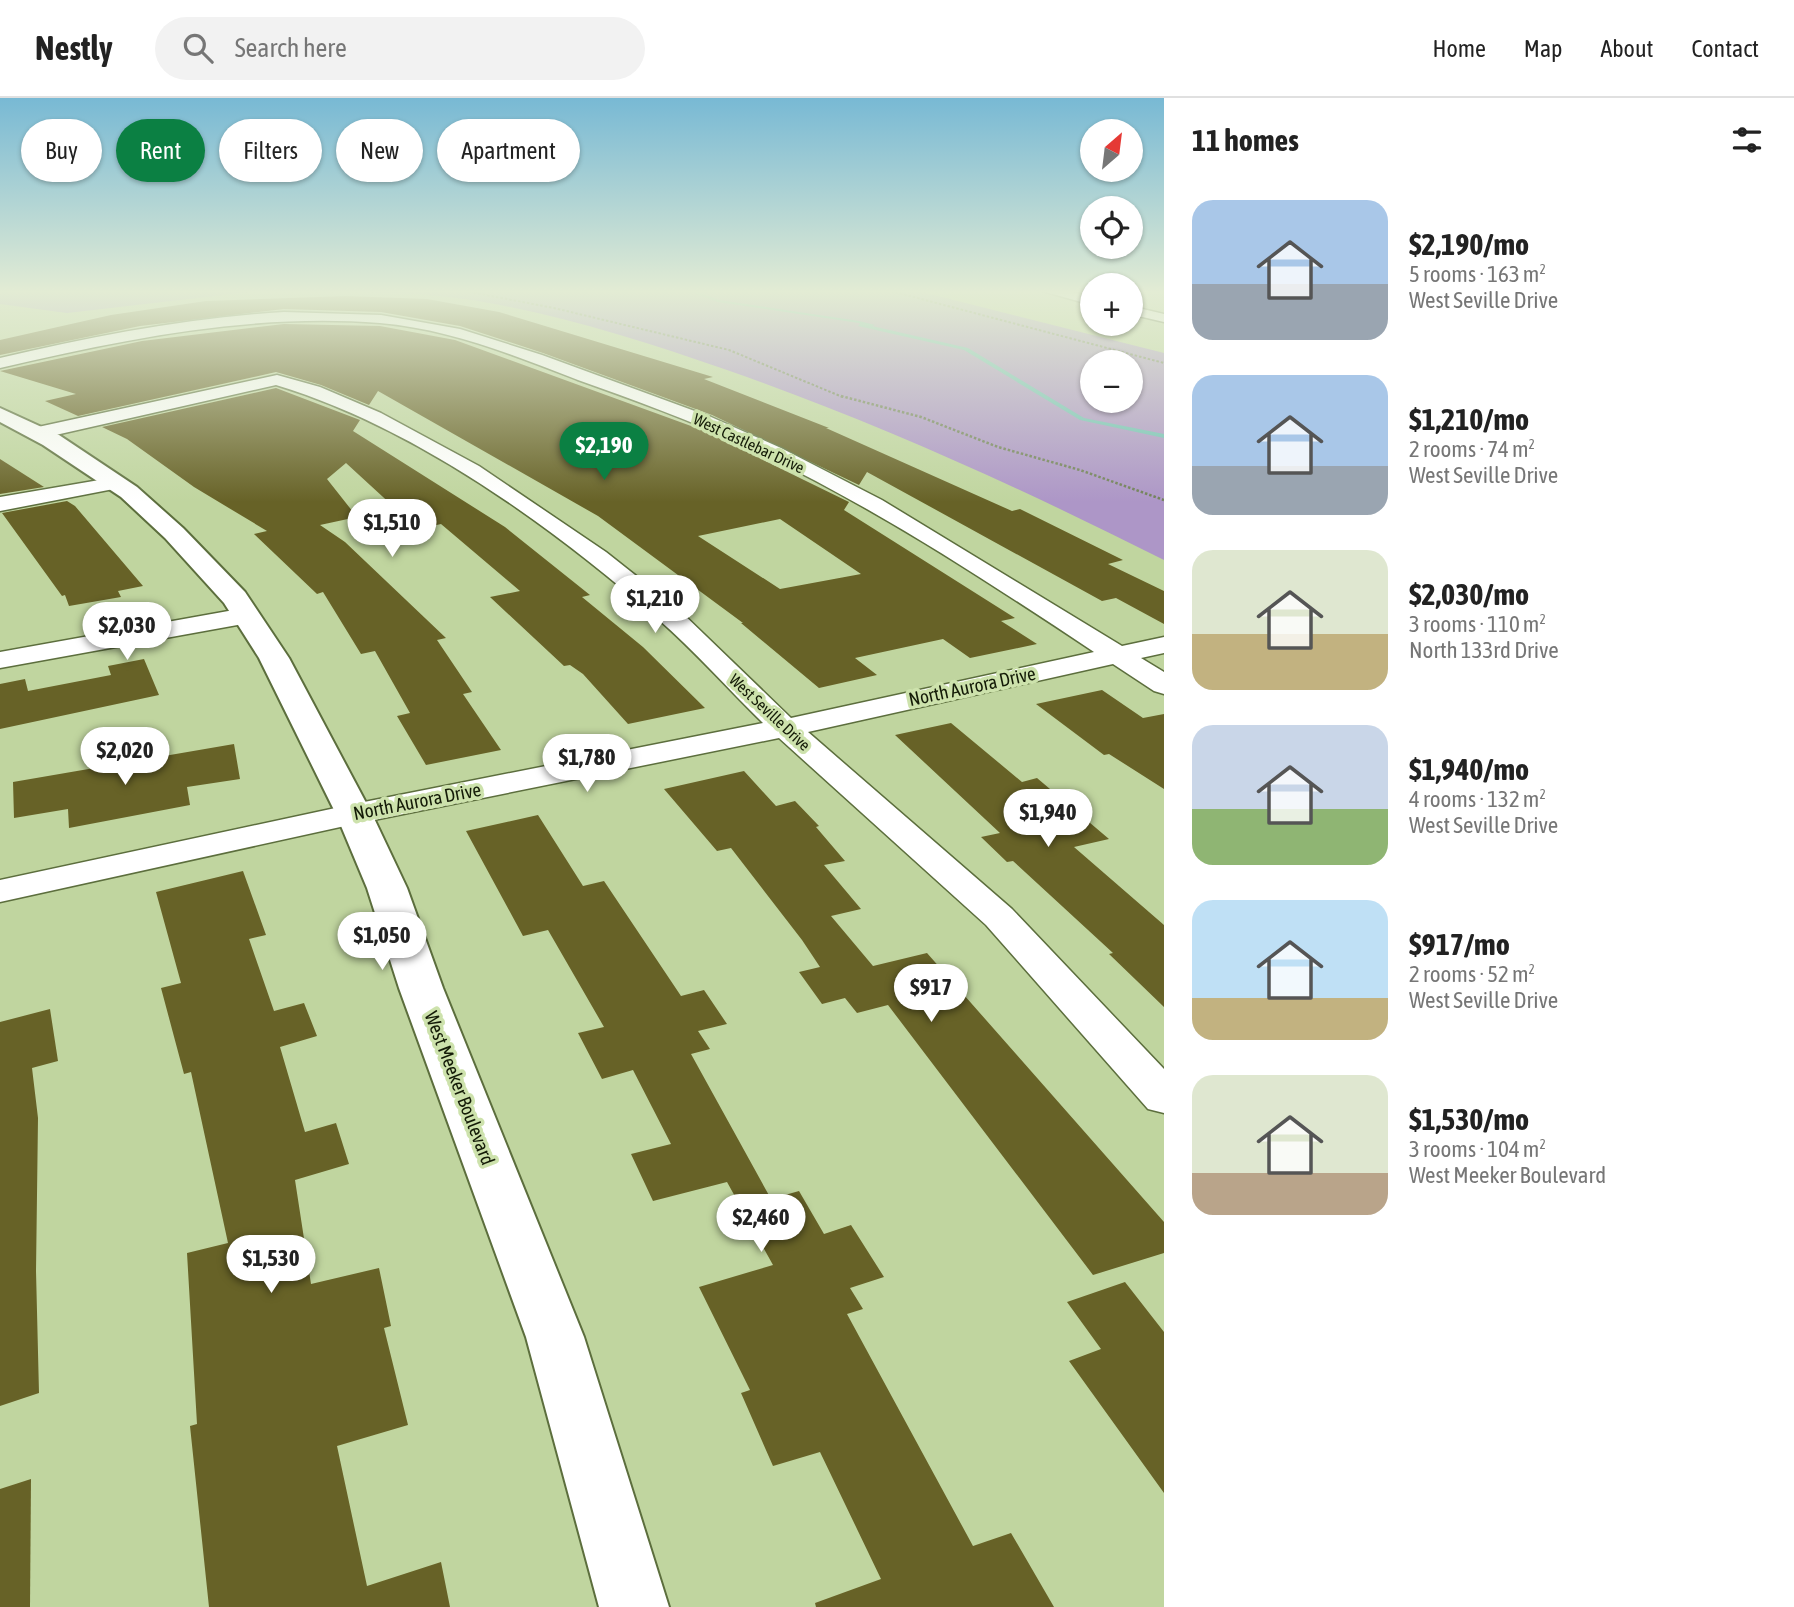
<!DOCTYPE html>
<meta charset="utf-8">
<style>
:root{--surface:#fff;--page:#f2f2f2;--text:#222;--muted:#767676;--line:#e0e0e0;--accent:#0b8043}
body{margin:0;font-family:"Asap Condensed",sans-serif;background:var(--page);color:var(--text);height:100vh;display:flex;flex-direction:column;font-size:26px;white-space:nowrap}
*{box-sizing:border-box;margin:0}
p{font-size:23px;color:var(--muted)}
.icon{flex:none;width:38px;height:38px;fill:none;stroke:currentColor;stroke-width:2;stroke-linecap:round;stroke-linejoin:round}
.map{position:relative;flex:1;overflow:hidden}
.side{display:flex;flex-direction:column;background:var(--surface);width:630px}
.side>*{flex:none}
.guide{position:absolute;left:21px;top:21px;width:665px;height:63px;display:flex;gap:14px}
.needle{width:46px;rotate:28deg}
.buttons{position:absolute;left:1080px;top:21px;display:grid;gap:14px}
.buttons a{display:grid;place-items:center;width:63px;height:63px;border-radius:50%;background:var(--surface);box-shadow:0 2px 5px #0004;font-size:35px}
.price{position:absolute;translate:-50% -60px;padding:0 16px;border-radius:24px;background:#fff;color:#222;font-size:23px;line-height:46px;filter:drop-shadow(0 2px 4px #0008)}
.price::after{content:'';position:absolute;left:50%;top:42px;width:21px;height:16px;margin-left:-10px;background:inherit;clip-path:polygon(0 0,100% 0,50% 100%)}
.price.active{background:var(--accent);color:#fff}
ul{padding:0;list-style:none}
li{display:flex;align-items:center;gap:21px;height:175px;padding:0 28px}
li span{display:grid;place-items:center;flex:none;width:196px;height:140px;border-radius:21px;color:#555}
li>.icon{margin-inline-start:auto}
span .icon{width:84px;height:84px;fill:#fffc;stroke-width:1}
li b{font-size:30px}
h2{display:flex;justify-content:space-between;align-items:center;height:84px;padding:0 28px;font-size:30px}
.pill{padding:0 24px;border-radius:32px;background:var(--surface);box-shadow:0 2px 5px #0004;font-size:24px;line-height:63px}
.pill.active{background:var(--accent);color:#fff}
header{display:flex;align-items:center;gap:42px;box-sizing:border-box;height:98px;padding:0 35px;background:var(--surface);border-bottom:2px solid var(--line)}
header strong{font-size:33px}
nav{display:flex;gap:38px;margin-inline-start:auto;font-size:24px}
.search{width:490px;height:63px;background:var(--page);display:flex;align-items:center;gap:18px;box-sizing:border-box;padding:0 24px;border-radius:38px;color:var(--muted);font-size:26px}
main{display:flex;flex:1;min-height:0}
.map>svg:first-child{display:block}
.green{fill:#ad96c7;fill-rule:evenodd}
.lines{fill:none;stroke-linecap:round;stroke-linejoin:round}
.stream{fill:#71c0b6;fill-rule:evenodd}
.building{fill:#676227;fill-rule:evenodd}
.street-casing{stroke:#5c6e3d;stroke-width:3}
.secondary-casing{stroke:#5c6e3d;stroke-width:4}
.path-far1{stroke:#72815a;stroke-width:2;stroke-dasharray:2.5 2;stroke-linecap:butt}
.path{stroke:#72815a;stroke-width:2.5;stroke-dasharray:2.5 2;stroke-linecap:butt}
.street{fill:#fff;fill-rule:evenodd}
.secondary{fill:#fff;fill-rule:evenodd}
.labels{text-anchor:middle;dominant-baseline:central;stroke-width:7;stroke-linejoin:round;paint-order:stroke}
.far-street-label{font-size:16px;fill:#141b07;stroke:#cde2ac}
.street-label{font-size:19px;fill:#141b07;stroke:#cde2ac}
</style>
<header>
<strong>Nestly</strong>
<div class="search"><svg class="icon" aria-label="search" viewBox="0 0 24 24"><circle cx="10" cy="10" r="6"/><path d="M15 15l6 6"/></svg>Search here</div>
<nav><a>Home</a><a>Map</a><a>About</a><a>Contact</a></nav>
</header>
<main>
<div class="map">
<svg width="1164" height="1509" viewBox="0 0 1164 1509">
<rect width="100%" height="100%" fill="#c0d59f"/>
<g class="green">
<polygon points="0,193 307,193 249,194 67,215 0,206"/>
<path d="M339 193H918L1164 255V462C1021 390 878 325 727 272 643 243 559 216 472 202 428 195 383 195 339 193ZM1092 264H1130V303H1092Z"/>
</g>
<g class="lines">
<polygon class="stream" points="689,193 695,193 719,202 859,223 875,227 872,228 968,250 1084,320 1164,336 1164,340 1080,322 964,252 858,228 860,226 859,225 718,204"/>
</g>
<g class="building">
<polygon points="346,198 427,201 499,214 713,279 704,281 829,330 826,330 1012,413 1020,411 1123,462 1108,466 1164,493 1164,526 1116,500 1102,503 867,374 859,387 712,317 543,255 460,228 381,214 284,211 140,228 0,257 0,242 111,217 206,203"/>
<path d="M284 226 380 228 455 242 702 332 849 404 844 412 1015 520 1001 523 1037 546 970 560 943 541 855 560 877 577 819 590 741 525H743L598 418 378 293 369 307 321 287 276 274 78 318 45 303 76 296 0 273 142 243ZM780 421 861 476 780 491 698 438Z"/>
<polygon points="276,290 360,322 353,333 505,429 590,497 582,499 643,549 705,610 628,626 583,576 570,567 564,568 490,499 520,493 441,426 428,429 400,409 395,410 346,365 327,381 357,419 320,427 345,444 446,540 437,542 472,594 463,596 501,652 426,667 397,618 410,615 375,553 361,556 323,494 317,496 254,436 267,433 194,389 127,341 102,329"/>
<polygon points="0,361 44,389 0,396"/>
<polygon points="67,403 75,408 143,488 118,493 121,499 69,508 65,497 62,498 2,415"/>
<polygon points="144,561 159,597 0,631 0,586 25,581 28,593 111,577 108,568"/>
<polygon points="1102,592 1143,620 1164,616 1164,691 1109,656 1104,657 1036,606"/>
<polygon points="951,625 1022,684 1037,680 1109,741 1074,749 1164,827 1164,909 1109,856 1113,855 1013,763 1007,764 981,739 1000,735 895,637"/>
<polygon points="234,646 240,681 187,689 190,707 69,730 68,711 14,720 13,684"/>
<polygon points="744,673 776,708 795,703 819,728 816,729 845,763 824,767 861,811 831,818 873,868 927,855 1164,1124 1164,1155 1093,1177 888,907 857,915 845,900 822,906 799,874 820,869 802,842 731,750 717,753 664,691"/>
<polygon points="538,717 583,788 604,783 681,898 704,892 727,926 698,933 710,951 691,956 771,1101 799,1093 824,1136 851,1127 884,1179 850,1190 863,1211 847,1216 973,1448 1011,1435 1054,1509 816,1509 815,1505 881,1481 820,1354 773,1368 741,1295 750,1292 699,1189 773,1167 727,1084 653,1103 631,1056 671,1046 633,972 602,981 578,935 604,929 548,832 523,838 466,733"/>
<polygon points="243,773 266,837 249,841 274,913 304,905 317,938 280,949 305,1034 336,1025 349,1066 295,1082 311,1186 379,1170 391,1228 384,1230 408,1327 337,1348 367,1488 441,1464 450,1509 209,1509 190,1328 197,1326 187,1155 228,1145 191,974 184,976 161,890 181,885 156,794"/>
<polygon points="50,911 58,963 32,970 38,1020 36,1173 39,1295 0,1308 0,924"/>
<polygon points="1125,1184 1164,1234 1164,1395 1069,1263 1101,1251 1067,1204"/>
<polygon points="31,1381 30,1509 0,1509 0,1391"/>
</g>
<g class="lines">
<g class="street-casing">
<g id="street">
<polygon points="1042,193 1068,193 1092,199 1092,207"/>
<polygon points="1130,208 1164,216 1164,224 1130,216"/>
<path d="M284 214 381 217 460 231 542 257 711 319 781 350 882 402 1122 548 1164 539V555L1141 560 1164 574V596L1154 593 1113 566 808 634 1012 811 1164 971V1015L1148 1011 986 827 779 640 354 726 0 804V782L354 706 763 625C728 591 695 553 658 521 550 427 415 329 276 287L38 341 31 339 28 335 31 331 38 329 277 277 320 289 381 315 479 368 606 454 678 511 791 620 1094 554C981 479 867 404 743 347 690 322 634 302 578 282 514 257 449 231 380 225 251 215 125 241 0 270V260C94 238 187 220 284 214Z"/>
<polygon points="117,379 124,381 128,385 124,389 0,413 0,399"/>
<polygon points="245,510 254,512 258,518 254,524 0,570 0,554"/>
</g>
</g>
<g class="secondary-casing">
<polygon id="secondary" points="0,310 59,337 137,389 183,430 245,494 289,560 372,716 407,790 443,890 584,1239 669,1509 599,1509 526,1239 399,890 367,790 336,716 259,560 224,505 165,440 121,399 43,347 0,324"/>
</g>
<g class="path-far1">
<polyline points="465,193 554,210 729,252 845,300"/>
<polyline points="891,193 1164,265"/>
</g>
<polyline class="path" points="841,298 921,319 998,349 1080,372 1164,402"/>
<use href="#street" class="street"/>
<use href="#secondary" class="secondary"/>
</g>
<linearGradient id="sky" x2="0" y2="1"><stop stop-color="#78b9d4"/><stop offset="0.48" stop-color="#e3ecd4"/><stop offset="1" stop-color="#e3ecd4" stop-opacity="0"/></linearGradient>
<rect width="1164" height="404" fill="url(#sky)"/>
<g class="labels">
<g class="far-street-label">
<text transform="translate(749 345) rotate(25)">West Castlebar Drive</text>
<text transform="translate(770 614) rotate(43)">West Seville Drive</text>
</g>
<g class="street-label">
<text transform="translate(972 588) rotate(-12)">North Aurora Drive</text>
<text transform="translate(417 703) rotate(-11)">North Aurora Drive</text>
<text transform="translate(460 990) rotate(69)">West Meeker Boulevard</text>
</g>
</g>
</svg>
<div class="buttons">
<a><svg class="needle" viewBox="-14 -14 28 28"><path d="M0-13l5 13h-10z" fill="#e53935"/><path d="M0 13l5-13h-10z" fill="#767676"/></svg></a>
<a><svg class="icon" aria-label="locate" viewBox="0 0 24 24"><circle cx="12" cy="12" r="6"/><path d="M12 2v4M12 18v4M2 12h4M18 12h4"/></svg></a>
<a>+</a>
<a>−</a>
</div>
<b class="price active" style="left:604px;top:384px">$2,190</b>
<b class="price" style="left:392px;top:461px">$1,510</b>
<b class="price" style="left:655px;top:537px">$1,210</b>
<b class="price" style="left:127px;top:564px">$2,030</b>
<b class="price" style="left:125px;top:689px">$2,020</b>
<b class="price" style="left:587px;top:696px">$1,780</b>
<b class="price" style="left:1048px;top:751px">$1,940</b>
<b class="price" style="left:382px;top:874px">$1,050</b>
<b class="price" style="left:931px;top:926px">$917</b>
<b class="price" style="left:761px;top:1156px">$2,460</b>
<b class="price" style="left:271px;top:1197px">$1,530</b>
<div class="guide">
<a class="pill">Buy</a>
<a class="pill active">Rent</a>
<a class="pill">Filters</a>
<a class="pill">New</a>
<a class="pill">Apartment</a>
</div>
</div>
<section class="side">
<h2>11 homes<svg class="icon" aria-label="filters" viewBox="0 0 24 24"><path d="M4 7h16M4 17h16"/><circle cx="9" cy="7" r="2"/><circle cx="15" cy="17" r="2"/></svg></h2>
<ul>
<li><span style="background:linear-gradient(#a9c7e8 60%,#9aa5b1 0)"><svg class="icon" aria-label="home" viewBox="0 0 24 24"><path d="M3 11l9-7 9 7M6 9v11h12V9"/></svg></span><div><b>$2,190/mo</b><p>5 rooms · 163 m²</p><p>West Seville Drive</p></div></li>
<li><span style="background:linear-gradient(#a9c7e8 65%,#9aa5b1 0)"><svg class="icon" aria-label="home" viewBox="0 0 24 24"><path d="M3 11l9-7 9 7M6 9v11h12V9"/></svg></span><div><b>$1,210/mo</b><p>2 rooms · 74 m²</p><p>West Seville Drive</p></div></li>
<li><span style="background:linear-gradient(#dfe7d0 60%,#c2b280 0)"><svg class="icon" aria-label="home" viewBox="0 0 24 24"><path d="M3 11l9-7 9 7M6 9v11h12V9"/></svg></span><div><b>$2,030/mo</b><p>3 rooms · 110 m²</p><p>North 133rd Drive</p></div></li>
<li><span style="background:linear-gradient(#c9d6e8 60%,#8fb573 0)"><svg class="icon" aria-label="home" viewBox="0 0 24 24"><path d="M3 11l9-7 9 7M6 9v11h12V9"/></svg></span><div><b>$1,940/mo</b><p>4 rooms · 132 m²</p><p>West Seville Drive</p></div></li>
<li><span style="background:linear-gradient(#bfe0f5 70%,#c2b280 0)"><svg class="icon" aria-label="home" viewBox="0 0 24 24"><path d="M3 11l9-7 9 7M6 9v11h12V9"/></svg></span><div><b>$917/mo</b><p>2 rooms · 52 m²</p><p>West Seville Drive</p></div></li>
<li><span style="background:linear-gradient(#dfe7d0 70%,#b9a48a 0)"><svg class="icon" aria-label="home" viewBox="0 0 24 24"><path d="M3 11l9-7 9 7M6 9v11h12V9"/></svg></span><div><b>$1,530/mo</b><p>3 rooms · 104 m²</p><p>West Meeker Boulevard</p></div></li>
</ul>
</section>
</main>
